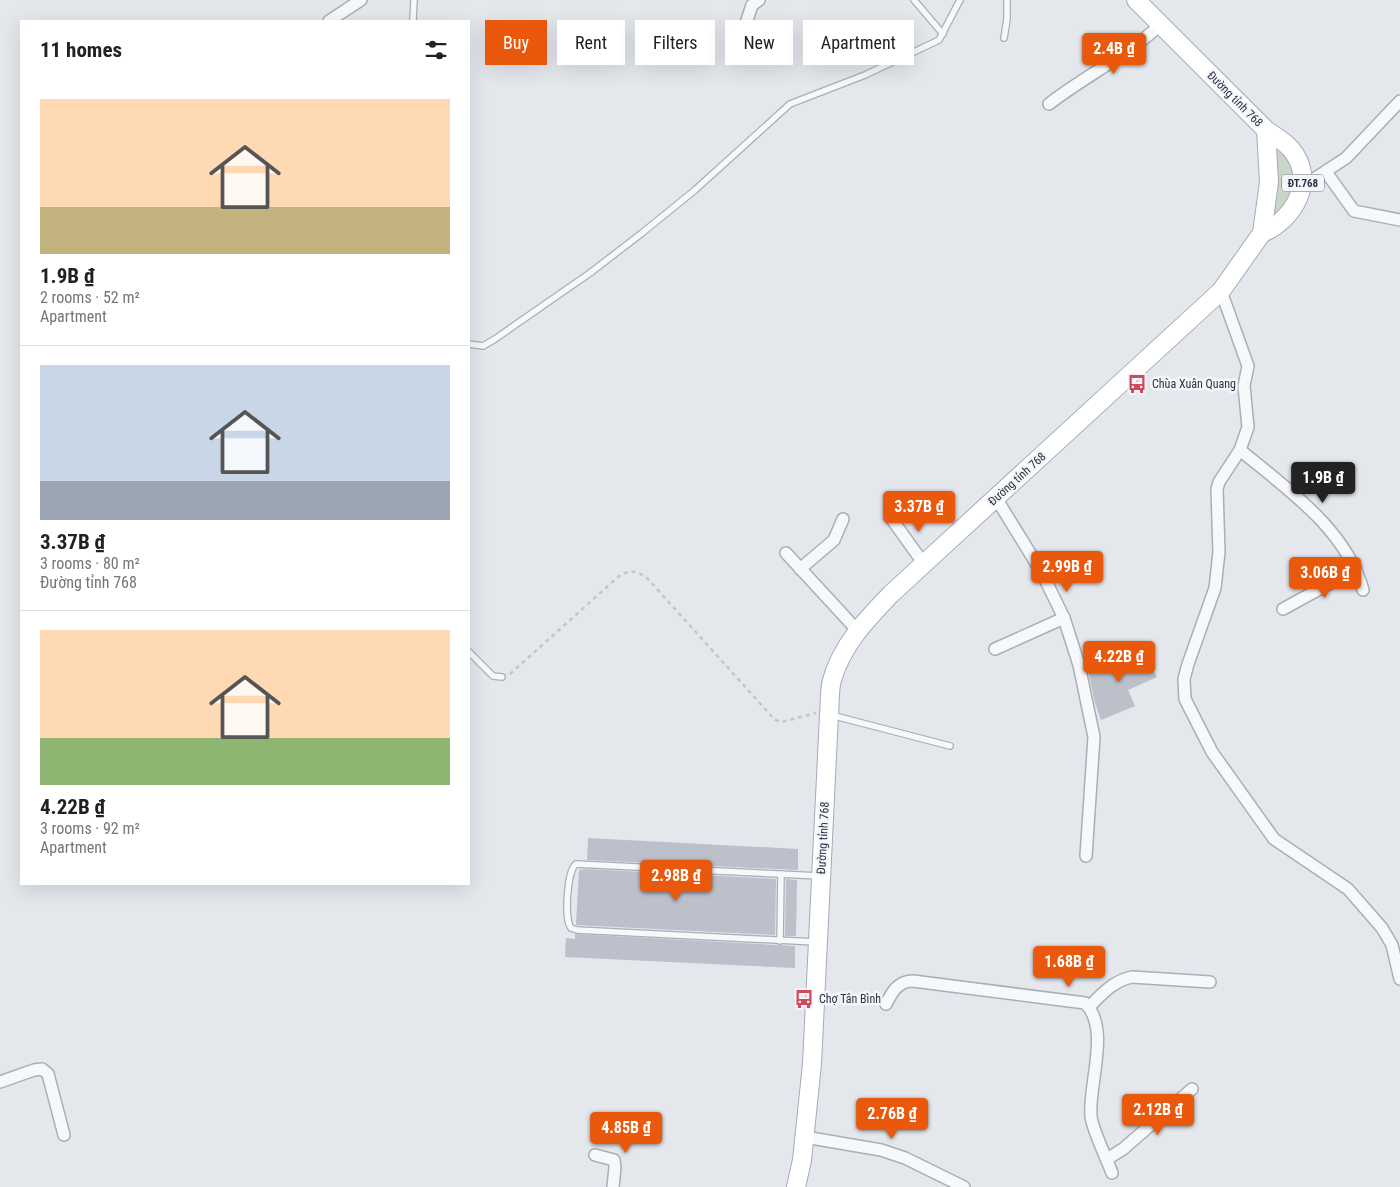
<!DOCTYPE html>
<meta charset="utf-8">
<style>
:root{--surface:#fff;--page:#f6f6f6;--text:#202124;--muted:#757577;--line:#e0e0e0;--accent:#ea580c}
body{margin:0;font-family:"Roboto Condensed",sans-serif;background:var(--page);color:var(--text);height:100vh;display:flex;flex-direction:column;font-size:19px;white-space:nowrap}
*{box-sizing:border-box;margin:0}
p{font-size:16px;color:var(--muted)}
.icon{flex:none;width:28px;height:28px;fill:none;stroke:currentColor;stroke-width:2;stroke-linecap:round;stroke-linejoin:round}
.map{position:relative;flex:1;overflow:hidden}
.panel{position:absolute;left:20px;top:20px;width:450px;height:865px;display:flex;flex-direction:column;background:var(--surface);border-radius:0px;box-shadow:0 5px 20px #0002}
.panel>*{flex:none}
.banner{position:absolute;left:485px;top:20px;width:475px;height:45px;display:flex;gap:10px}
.price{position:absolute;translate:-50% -42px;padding:0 11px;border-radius:5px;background:var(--accent);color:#fff;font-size:16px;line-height:32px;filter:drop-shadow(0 1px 2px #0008)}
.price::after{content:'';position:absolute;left:50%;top:30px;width:15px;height:11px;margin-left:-8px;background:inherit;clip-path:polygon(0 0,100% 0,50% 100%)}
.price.selected{background:#222;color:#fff}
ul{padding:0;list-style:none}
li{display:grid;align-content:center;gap:10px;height:265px;padding:0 20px}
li+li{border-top:1px solid var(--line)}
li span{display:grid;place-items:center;height:155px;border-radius:0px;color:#555}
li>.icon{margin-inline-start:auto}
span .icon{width:90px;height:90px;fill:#fffc;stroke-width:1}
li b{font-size:21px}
h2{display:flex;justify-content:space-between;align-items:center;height:60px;padding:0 20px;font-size:21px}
.tag{padding:0 18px;border-radius:0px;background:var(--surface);box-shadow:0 5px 20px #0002;font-size:18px;line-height:45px}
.tag.selected{background:var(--accent);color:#fff}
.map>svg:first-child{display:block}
.green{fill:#c9d6c5}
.building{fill:#bbc0ca}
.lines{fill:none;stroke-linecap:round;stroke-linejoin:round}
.service-casing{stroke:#a9aeb7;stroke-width:8}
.minor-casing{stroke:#a9aeb7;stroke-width:14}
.primary-casing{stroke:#a3abb8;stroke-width:20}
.path{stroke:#c2c5cb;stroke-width:2.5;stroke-dasharray:4 4;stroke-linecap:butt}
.service{stroke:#f7f8fa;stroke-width:5.5}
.minor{stroke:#f7f8fa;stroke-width:11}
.primary{stroke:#fff;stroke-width:18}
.labels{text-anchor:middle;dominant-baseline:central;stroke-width:5;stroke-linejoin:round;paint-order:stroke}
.shield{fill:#f4f6f9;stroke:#676e7b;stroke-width:1}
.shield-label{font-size:11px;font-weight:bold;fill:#2b3445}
.street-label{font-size:12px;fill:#2b3445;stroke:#f4f6f9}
.poi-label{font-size:12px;fill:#2b3445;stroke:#f4f6f9;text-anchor:start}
</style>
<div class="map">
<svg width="1400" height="1187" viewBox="0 0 1400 1187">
<rect width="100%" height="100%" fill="#e4e7ec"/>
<path class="green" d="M1272 143C1288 155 1302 175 1292 195 1287 204 1278 213 1271 221Z"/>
<g class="building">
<polygon points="1144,651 1157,677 1128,690 1135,706 1101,720 1095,703 1088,670 1116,659 1118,664"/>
<polygon points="588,838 798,849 798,870 587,860"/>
<polygon points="586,869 776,879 775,935 576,925 579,870"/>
<polygon points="786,879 797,880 796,936 785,936"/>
<polygon points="575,934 795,946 795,968 565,957 566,938 575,939"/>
</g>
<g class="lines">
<g class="service-casing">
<g id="service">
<polyline points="914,0 943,34"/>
<polyline points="413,21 414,0"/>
<polyline points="1004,38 1007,19 1007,0"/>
<polyline points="469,344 483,346 495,339 590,273 642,233 695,190 790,104 865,75 939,40 960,0"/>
<polyline points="469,652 493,676 502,677"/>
<polyline points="831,715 950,746"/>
<polyline points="780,941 781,874"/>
<path d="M816 942 577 930 571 928C564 920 567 870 576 864L820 876"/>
</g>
</g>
<g class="minor-casing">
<g id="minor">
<polyline points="329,21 361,0"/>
<polyline points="739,45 752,5 759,0"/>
<path d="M1049 104C1085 76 1127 56 1160 25"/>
<polyline points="1326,172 1354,211 1400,220"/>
<polyline points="1303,186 1346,158 1400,101"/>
<polyline points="1221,291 1248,366 1244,386 1248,427 1240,450 1219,482 1217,489 1219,552 1215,588 1188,664 1184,679 1185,699 1212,752 1274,839 1348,889 1382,928 1392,945 1400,979"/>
<path d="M1240 450C1287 489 1346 529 1363 590"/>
<polyline points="891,518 924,564"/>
<polyline points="786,553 857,630"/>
<polyline points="800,569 834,540 843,519"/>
<polyline points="1283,609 1356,569"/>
<polyline points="1064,618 1079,665 1094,737 1086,856"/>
<polyline points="995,649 1064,618 1041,571 996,498"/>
<path d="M886 1004C892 992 898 981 913 981L1085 1003C1111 1028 1088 1085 1091 1116 1092 1129 1107 1159 1112 1173"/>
<path d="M1089 1007C1102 994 1113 981 1132 977L1210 982"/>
<polyline points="0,1082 34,1070 42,1069 48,1074 64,1135"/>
<polyline points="805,1137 881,1150 905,1158 964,1187"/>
<polyline points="595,1155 614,1160 615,1167 613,1187"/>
<polyline points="1107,1159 1123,1149 1192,1089"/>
</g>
</g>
<g class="primary-casing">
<g id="primary">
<path d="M1262 233C1294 220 1317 180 1291 149 1284 141 1275 136 1266 130"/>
<path d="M796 1187 802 1160 812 1064 829 715C830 704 829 691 832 680 842 645 866 620 891 594L1221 291 1262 233 1269 182 1266 130 1136 0"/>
</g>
</g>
<path class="path" d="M510 674 618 577C630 569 636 570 648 579L775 720 782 722 816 713"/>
<use href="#service" class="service"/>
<use href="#minor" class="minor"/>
<use href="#primary" class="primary"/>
</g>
<defs>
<g id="bus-bare" transform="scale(1.5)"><path d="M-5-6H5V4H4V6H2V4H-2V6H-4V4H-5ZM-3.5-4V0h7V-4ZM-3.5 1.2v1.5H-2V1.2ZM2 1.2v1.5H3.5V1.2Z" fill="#d1495b" stroke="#f4f6f9" stroke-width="2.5" paint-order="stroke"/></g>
</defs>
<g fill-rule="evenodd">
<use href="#bus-bare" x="1137" y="384"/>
<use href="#bus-bare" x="804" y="999"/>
</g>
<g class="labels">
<rect class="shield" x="1282" y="174.5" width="42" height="17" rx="4"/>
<g class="shield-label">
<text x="1303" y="183">ĐT.768</text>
</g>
<g class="street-label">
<text transform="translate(1235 99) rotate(45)">Đường tỉnh 768</text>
<text transform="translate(1017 479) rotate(-42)">Đường tỉnh 768</text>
<text transform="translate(823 838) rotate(-87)">Đường tỉnh 768</text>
</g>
<g class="poi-label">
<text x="1152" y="384">Chùa Xuân Quang</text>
<text x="819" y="999">Chợ Tân Bình</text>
</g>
</g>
</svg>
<b class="price" style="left:1114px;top:75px">2.4B ₫</b>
<b class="price selected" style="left:1323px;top:504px">1.9B ₫</b>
<b class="price" style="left:919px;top:533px">3.37B ₫</b>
<b class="price" style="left:1067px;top:593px">2.99B ₫</b>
<b class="price" style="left:1325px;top:599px">3.06B ₫</b>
<b class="price" style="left:1119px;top:683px">4.22B ₫</b>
<b class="price" style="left:676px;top:902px">2.98B ₫</b>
<b class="price" style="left:1069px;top:988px">1.68B ₫</b>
<b class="price" style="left:1158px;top:1136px">2.12B ₫</b>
<b class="price" style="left:892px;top:1140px">2.76B ₫</b>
<b class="price" style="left:626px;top:1154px">4.85B ₫</b>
<div class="banner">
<a class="tag selected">Buy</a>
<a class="tag">Rent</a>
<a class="tag">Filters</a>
<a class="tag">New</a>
<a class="tag">Apartment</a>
</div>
<section class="panel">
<h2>11 homes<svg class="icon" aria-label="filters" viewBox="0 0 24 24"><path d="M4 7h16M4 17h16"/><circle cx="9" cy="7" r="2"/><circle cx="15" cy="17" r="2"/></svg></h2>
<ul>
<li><span style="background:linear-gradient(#ffd9b3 70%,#c2b280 0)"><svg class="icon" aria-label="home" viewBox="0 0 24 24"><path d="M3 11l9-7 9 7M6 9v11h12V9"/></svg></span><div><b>1.9B ₫</b><p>2 rooms · 52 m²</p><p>Apartment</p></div></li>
<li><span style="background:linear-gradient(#c9d6e8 75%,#9aa5b1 0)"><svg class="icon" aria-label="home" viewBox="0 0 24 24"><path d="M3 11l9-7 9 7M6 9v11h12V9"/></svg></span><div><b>3.37B ₫</b><p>3 rooms · 80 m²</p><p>Đường tỉnh 768</p></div></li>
<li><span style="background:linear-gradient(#ffd9b3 70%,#8fb573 0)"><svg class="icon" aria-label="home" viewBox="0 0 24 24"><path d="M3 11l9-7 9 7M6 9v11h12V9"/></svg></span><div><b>4.22B ₫</b><p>3 rooms · 92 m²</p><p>Apartment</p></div></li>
</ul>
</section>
</div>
